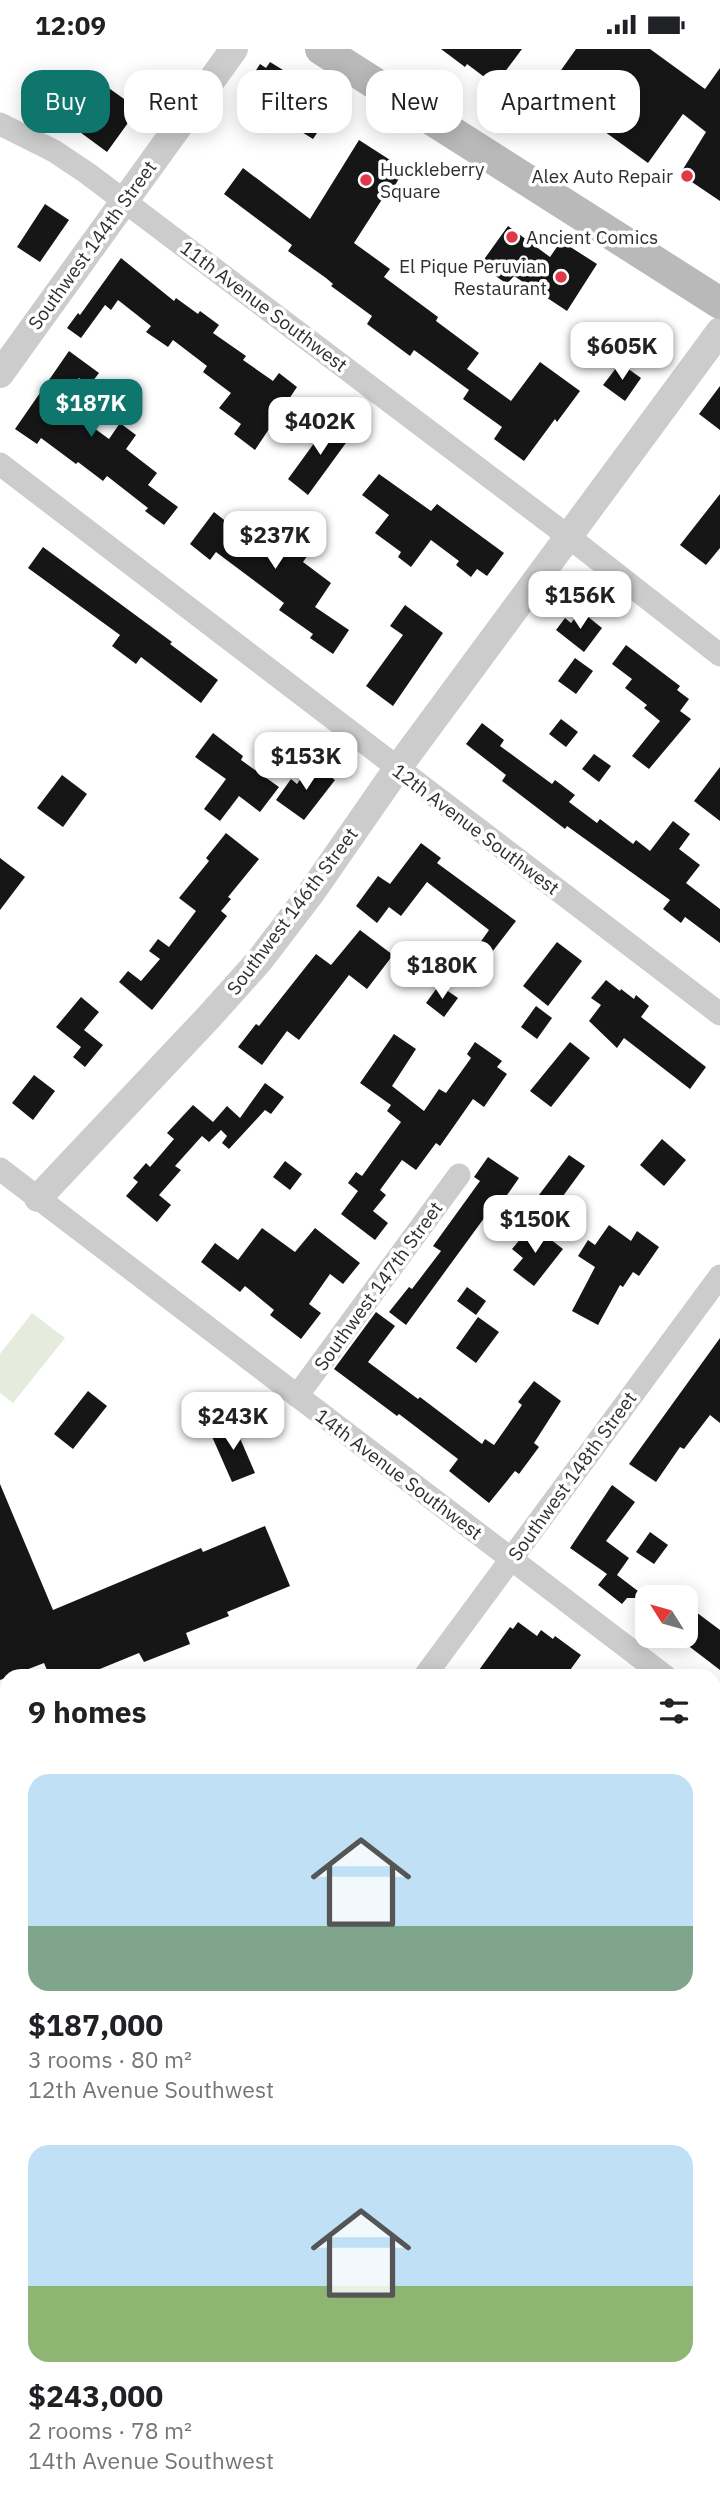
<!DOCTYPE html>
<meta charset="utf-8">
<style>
:root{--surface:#fff;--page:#f6f6f6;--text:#202124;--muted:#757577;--accent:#0f766e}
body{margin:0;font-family:"IBM Plex Sans",sans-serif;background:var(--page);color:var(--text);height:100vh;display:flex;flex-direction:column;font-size:26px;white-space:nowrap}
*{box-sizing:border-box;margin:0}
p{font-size:23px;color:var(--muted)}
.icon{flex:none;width:38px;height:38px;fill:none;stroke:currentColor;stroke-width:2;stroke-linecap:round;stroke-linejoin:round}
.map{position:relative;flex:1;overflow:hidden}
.sheet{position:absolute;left:0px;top:1620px;width:721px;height:842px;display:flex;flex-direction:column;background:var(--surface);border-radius:21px 21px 0 0;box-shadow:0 4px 18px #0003}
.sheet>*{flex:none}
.banner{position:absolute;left:21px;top:21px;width:679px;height:63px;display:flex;gap:14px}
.needle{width:46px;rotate:307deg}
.controls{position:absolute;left:635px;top:1536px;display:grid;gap:14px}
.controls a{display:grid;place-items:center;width:63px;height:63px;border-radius:14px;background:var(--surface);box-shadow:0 4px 18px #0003;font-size:35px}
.price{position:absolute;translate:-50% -60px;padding:0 16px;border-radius:14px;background:#fff;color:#222;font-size:23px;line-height:46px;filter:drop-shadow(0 2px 4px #0008)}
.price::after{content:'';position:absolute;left:50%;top:42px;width:21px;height:16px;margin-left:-10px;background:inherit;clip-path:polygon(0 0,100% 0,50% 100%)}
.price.selected{background:var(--accent);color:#fff}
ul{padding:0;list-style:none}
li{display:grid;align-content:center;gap:14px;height:371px;padding:0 28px}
li span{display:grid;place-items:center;height:217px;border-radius:21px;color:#555}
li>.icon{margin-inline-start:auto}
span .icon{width:126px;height:126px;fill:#fffc;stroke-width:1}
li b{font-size:30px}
h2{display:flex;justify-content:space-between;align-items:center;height:84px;padding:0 28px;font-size:30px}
.chip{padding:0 24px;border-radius:21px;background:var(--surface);box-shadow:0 4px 18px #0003;font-size:24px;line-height:63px}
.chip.selected{background:var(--accent);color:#fff}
.status{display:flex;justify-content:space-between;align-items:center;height:49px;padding:0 35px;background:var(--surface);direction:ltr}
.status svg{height:19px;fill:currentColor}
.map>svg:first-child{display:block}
.green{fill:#e5ebdd}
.building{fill:#161616}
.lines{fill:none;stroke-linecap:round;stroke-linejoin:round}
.minor{stroke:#ccc;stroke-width:23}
.tertiary{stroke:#ccc;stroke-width:28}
.secondary{stroke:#b9b9b9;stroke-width:32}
.poi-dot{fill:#dd3949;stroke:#fff;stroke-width:2.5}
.labels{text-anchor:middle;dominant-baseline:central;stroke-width:7;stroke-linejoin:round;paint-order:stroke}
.poi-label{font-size:19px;fill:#2f2f2f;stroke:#fff;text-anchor:start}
.street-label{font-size:19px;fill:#2f2f2f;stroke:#fff}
</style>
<div class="status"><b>12:09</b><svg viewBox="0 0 49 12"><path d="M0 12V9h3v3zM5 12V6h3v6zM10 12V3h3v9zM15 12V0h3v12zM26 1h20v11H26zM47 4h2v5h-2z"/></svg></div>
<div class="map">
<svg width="720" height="2462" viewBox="0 0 720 2462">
<rect width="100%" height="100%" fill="#fff"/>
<g class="green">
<polygon points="32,1264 65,1289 13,1354 0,1344 0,1305"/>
<polygon points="7,1900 7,2273 0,2267 0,1909"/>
</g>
<g class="building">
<polygon points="441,0 522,0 495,36 467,15 465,18"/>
<polygon points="576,0 650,0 705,40 720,19 720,152 680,125 706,83 683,65 648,114 547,41"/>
<polygon points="270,13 337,54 313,90 241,45 260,15 266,19"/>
<polygon points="92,27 138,60 107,103 50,61 69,35 80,43"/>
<polygon points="359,91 401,118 398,122 402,124 393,140 390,138 354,194 390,220 384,228 438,268 436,272 479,304 467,320 511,352 540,313 580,342 557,373 555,370 524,412 494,390 502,378 463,350 469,341 414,301 410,307 367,275 372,267 331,237 333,235 326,229 288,202 292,196 224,145 243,119 310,170"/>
<polygon points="45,155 69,171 40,213 17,198"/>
<polygon points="508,177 550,208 561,192 597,215 567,262 514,227 507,235 480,216"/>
<polygon points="121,209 174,252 176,249 198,265 200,262 219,276 213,284 246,307 243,311 273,332 279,324 297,338 255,401 234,385 241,375 219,359 231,344 203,323 207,317 173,291 168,298 146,283 151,277 118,251 111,261 105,256 81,289 67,279 78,264 80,266"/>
<polygon points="69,302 99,324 89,337 79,329 61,355 109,390 120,374 136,386 126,400 157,424 148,436 178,458 164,476 145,462 148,459 107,427 103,432 78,413 76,415 41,389 37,395 15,380"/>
<polygon points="620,314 641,329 625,352 603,336"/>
<polygon points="720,337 720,381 699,365"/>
<polygon points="331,371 351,387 308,446 288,430"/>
<polygon points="379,425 431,462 437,455 504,504 487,527 477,520 471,528 456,516 459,512 431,491 411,518 398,508 401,503 375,484 389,466 362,446"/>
<polygon points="720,445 720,499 706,516 680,496"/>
<polygon points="214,463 246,488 263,464 312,500 303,513 331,534 315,558 349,581 333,605 310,589 313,585 279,561 284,554 216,503 210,511 190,495"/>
<polygon points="43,498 172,593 170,595 218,631 201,654 141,608 136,615 112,597 120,586 28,519"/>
<polygon points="405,556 443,584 393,657 366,637 403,586 390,577"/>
<polygon points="578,565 585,570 587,567 602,579 584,603 556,581 565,569 571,574"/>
<polygon points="626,596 680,637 677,641 689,650 680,662 691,670 649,720 632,707 660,672 644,659 647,656 625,639 632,630 612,615"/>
<polygon points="575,609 593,622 576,645 558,632"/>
<polygon points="561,670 578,683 566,698 549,685"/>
<polygon points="482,674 504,691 500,697 552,735 555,731 575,746 569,753 597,774 600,770 633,795 636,791 650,802 673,772 690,785 679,800 700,816 686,834 720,860 720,894 685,868 681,874 663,860 670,851 567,777 565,780 502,732 506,726 466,695"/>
<polygon points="213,684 243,707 241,711 279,738 260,763 239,747 220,772 204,760 226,730 195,708"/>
<polygon points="594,705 611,717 599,733 582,720"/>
<polygon points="312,714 335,731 304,771 276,751 291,730 297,735"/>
<polygon points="720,718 720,772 694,752"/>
<polygon points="62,726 87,745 63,778 37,759"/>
<polygon points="226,784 259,810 228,848 231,850 221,862 227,867 152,961 119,933 128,922 141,932 160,910 149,902 158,890 169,898 196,862 179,849 209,812 206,809"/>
<polygon points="421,794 441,809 437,814 516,872 489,907 477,898 489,881 427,833 401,867 389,858 377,874 356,857 378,827 390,835"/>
<polygon points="0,809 25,828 0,861"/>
<polygon points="360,881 393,906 367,940 349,926 299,991 287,982 262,1016 238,998 256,975 259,977 316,905 331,916"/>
<polygon points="557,893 582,912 548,957 523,937"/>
<polygon points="606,931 620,942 621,940 634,950 636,946 649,957 641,968 706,1018 690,1040 624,989 617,999 589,972 601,956 591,949"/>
<polygon points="439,936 458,949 444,968 426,954"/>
<polygon points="81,948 99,963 84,981 103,996 85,1018 73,1008 81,998 56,978"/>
<polygon points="536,957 552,969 537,990 521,978"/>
<polygon points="394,985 416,1000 392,1037 424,1062 439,1040 446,1044 471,1009 467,1005 475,993 502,1012 497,1018 507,1025 484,1058 473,1050 440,1097 436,1094 416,1121 402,1111 380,1141 386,1146 373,1162 388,1174 375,1191 341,1165 358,1142 348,1134 356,1123 362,1127 401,1073 387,1062 391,1056 360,1034"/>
<polygon points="570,993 590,1009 551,1058 530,1042"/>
<polygon points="34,1026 55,1042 33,1071 12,1054"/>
<polygon points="265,1034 284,1048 271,1065 265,1061 229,1100 222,1094 227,1087 221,1081 209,1093 202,1087 175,1117 181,1121 159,1146 171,1156 157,1173 126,1147 138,1133 133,1129 146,1114 150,1118 174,1090 167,1084 193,1056 213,1073 227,1057 240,1069"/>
<polygon points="662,1090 686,1111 664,1137 640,1116"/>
<polygon points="569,1106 585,1117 552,1162 536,1150"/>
<polygon points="488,1108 519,1129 505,1149 501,1146 406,1276 389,1263 409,1238 412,1240 441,1202 433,1197 480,1132 474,1128"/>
<polygon points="285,1112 302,1125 290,1141 273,1128"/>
<polygon points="532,1176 563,1200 534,1237 513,1221 523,1209 512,1200"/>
<polygon points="609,1176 631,1192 637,1182 659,1198 639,1227 633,1223 623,1238 620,1236 598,1276 572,1262 595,1218 578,1207 588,1191 595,1196"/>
<polygon points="262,1179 295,1203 315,1179 360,1214 343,1235 330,1225 309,1255 321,1264 301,1290 270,1266 274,1261 245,1237 240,1243 201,1213 215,1194 238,1211"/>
<polygon points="467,1238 486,1252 476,1266 457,1252"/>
<polygon points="376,1263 395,1277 368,1313 418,1350 420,1348 482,1395 485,1390 494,1396 522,1356 518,1353 534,1332 561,1352 534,1394 539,1398 519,1425 515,1422 489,1454 449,1422 458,1410 399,1365 397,1367 334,1320"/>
<polygon points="478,1268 499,1283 476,1314 456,1299"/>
<polygon points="720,1289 720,1374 710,1366 684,1400 680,1398 656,1433 629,1415"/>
<polygon points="88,1342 107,1357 73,1400 54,1385"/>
<polygon points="233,1373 255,1424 232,1433 210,1383"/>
<polygon points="0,1435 53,1561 201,1499 203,1503 265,1477 290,1537 227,1563 229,1567 186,1584 190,1595 144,1613 139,1604 90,1624 89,1621 71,1628 50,1628 44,1614 0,1631"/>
<polygon points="612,1436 635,1453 606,1492 629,1509 617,1526 647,1549 627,1549 622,1555 598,1536 607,1525 570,1499"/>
<polygon points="650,1483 668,1496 654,1515 636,1503"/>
<polygon points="692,1560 720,1581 720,1621 686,1595 686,1567"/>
<polygon points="518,1573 537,1587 541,1581 553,1590 555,1587 581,1606 565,1628 474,1628 510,1578 513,1580"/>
</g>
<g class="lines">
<g class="minor">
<polyline points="0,75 54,102 87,124 569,488 720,606"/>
<polyline points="0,415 720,965"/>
<polyline points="0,1120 666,1628"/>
<polyline points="297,1347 459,1126"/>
<polyline points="424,1628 720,1227"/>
<polyline points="714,1664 720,1669"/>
<polyline points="714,1705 720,1697"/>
<polyline points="0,1829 7,1834"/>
<polyline points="714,2172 720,2163"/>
<polyline points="0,2303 7,2308"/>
<polyline points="714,2375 720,2380"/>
<polyline points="197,2455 206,2462"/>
<polyline points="155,2462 161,2455"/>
</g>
<g class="tertiary">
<polyline points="0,325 234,0"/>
<polyline points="38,1149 207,970 259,912 311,844 397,720 720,282"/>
</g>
<polyline class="secondary" points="321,0 720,254"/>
</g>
<g class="poi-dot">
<circle cx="687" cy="127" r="7"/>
<circle cx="366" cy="131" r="7"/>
<circle cx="512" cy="188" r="7"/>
<circle cx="561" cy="228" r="7"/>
</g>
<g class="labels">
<g class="poi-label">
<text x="380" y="120">Huckleberry<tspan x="380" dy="22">Square</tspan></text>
<text x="673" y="127" text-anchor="end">Alex Auto Repair</text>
<text x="526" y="188">Ancient Comics</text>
<text x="547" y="217" text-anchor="end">El Pique Peruvian<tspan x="547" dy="22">Restaurant</tspan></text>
</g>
<g class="street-label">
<text transform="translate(92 196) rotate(-54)">Southwest 144th Street</text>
<text transform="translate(264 257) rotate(37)">11th Avenue Southwest</text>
<text transform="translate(476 780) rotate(37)">12th Avenue Southwest</text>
<text transform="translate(292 862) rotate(-53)">Southwest 146th Street</text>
<text transform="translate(378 1237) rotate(-54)">Southwest 147th Street</text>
<text transform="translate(399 1425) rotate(37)">14th Avenue Southwest</text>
<text transform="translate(572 1427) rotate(-54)">Southwest 148th Street</text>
</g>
</g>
</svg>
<div class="controls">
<a><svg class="needle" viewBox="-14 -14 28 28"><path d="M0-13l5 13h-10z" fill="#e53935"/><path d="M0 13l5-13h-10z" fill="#757577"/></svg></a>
</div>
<b class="price" style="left:622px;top:333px">$605K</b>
<b class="price selected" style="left:91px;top:390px">$187K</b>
<b class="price" style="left:320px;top:408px">$402K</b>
<b class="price" style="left:275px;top:522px">$237K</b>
<b class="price" style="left:580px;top:582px">$156K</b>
<b class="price" style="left:306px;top:743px">$153K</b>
<b class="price" style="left:442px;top:952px">$180K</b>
<b class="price" style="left:535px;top:1206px">$150K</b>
<b class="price" style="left:233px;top:1403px">$243K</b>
<div class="banner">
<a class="chip selected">Buy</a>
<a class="chip">Rent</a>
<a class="chip">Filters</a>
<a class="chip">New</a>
<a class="chip">Apartment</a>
</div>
<section class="sheet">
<h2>9 homes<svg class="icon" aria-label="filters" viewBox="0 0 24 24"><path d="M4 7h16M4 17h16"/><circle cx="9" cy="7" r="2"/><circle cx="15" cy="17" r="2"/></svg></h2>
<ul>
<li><span style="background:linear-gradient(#bfe0f5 70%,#7fa58c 0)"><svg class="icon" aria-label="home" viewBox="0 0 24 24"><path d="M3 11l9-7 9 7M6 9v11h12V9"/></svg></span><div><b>$187,000</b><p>3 rooms · 80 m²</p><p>12th Avenue Southwest</p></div></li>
<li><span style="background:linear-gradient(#bfe0f5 65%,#8fb573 0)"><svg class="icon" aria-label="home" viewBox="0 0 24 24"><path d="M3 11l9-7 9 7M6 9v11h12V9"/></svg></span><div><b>$243,000</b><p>2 rooms · 78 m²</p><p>14th Avenue Southwest</p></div></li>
</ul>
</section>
</div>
